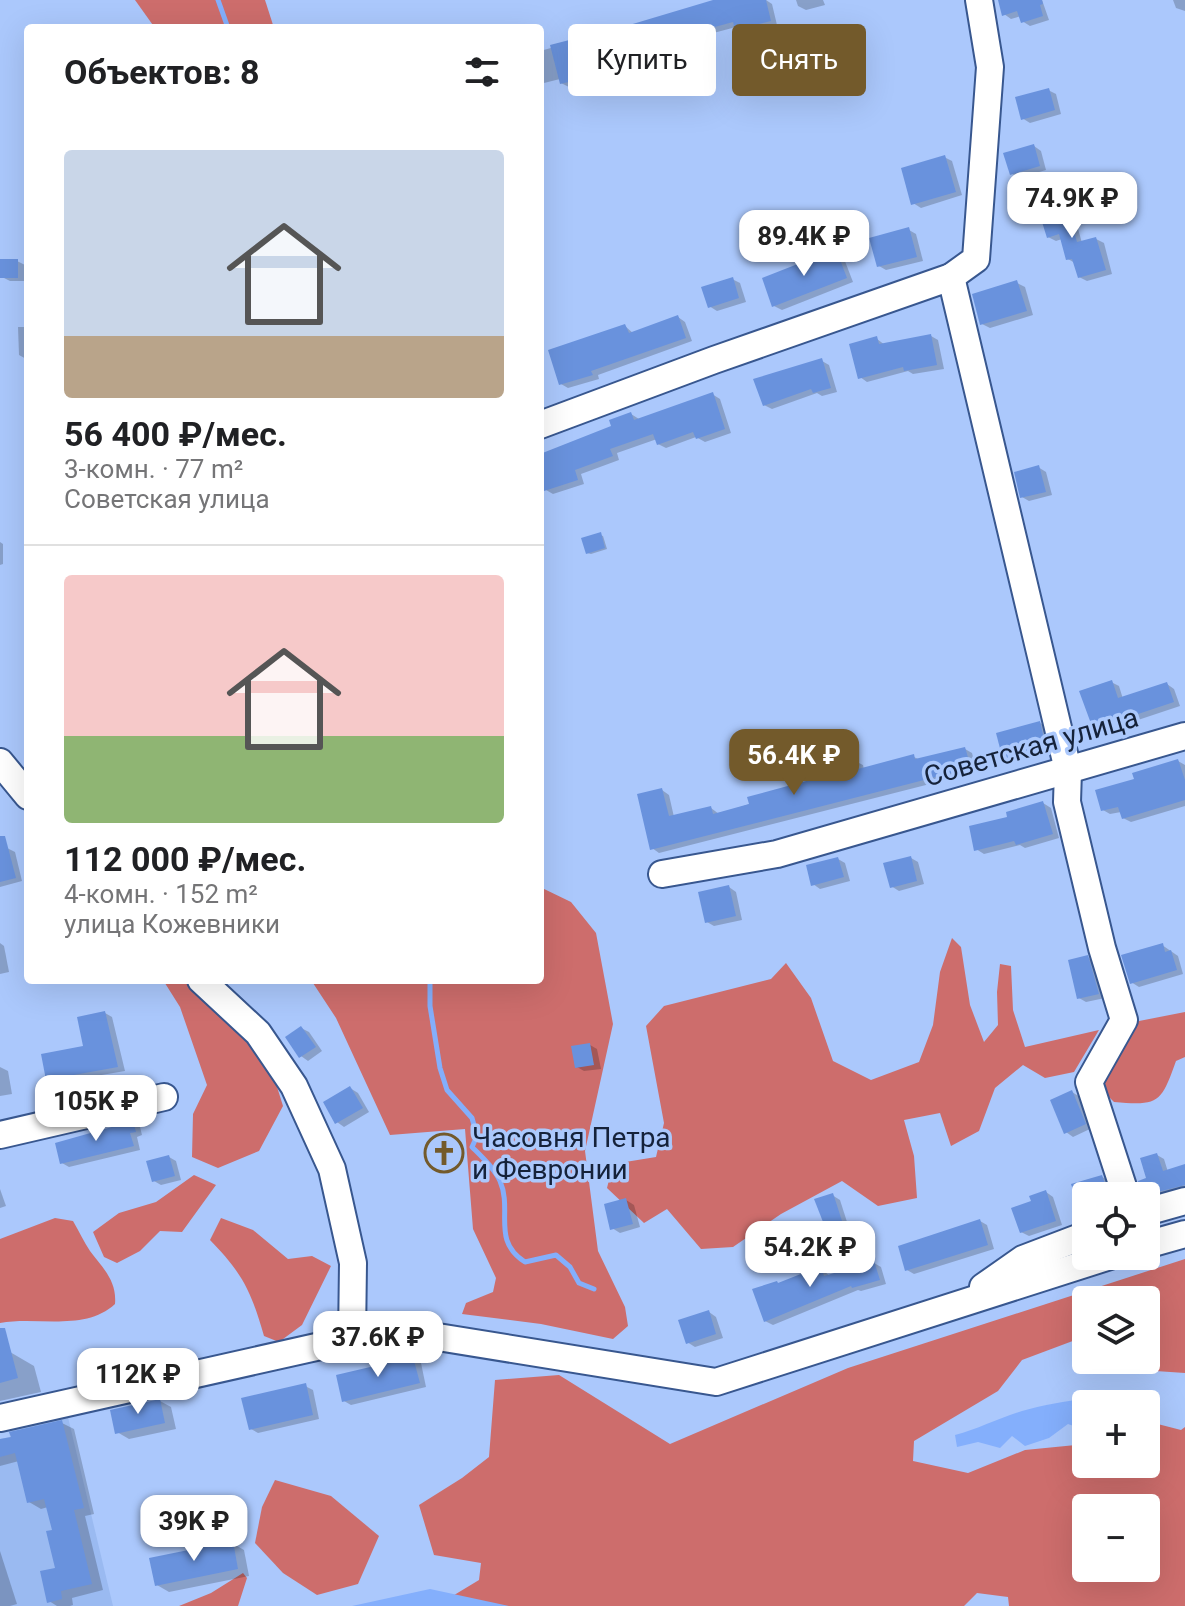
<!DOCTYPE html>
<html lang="ru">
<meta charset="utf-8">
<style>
:root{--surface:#fff;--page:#f6f6f6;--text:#202124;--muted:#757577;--line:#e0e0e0;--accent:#735a2b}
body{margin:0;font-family:Roboto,sans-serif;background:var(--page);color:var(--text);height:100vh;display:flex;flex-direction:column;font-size:30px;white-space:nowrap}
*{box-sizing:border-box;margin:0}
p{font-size:26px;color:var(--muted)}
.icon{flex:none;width:44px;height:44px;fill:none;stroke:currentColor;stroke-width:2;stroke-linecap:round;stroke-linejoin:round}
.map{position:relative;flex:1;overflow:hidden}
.side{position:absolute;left:24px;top:24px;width:520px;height:960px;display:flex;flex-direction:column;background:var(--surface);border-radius:8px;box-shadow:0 8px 32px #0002}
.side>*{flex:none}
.banner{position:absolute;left:568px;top:24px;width:496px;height:72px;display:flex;gap:16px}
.buttons{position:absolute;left:1072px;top:1182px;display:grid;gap:16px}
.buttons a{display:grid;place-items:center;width:88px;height:88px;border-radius:8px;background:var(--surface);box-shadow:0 8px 32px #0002;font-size:40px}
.price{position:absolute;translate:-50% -68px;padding:0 18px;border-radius:16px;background:#fff;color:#222;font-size:26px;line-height:52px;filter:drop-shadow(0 2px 4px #0008)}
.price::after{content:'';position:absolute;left:50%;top:48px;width:24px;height:18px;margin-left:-12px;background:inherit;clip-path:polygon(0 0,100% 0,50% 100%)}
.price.on{background:var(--accent);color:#fff}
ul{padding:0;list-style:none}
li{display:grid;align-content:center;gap:16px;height:424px;padding:0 40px}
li+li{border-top:2px solid var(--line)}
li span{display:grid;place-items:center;height:248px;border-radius:8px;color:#555}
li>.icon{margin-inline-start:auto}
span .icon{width:144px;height:144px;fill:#fffc;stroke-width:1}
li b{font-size:34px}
h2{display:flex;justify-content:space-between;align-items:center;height:96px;padding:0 40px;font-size:34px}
.tag{padding:0 28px;border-radius:8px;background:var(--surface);box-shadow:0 8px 32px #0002;font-size:28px;line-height:72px}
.tag.on{background:var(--accent);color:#fff}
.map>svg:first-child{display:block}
.built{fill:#9abaf1}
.forest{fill:#cd6d6c;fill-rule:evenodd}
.water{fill:#84affc}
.shadow{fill:#0003}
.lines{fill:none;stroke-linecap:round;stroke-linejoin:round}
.stream{stroke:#84affc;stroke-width:5}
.building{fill:#6992dd}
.minor-casing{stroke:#38578f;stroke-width:30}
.minor{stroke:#fff;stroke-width:26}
.labels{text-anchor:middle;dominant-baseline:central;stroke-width:7;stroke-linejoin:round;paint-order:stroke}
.street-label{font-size:28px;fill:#15223a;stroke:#abc8fc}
.poi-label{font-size:28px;fill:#15223a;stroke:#abc8fc;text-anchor:start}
</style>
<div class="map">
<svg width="1185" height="1606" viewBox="0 0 1185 1606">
<rect width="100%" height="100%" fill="#abc8fc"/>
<polygon class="built" points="67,1413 113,1606 0,1606 0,1439 10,1437 9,1431 61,1418"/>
<g class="forest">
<polygon points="135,0 265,0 274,28 155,28"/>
<polygon points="540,887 571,902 596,933 613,1024 585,1151 598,1251 625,1307 628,1326 613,1339 541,1324 462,1314 466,1303 493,1292 496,1278 473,1229 465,1129 390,1135 336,1018 311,980 540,980"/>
<polygon points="952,938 961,947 970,1005 984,1042 998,1025 997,992 1000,964 1011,966 1013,1010 1025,1047 1099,1030 1074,1072 1045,1078 1023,1065 995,1088 979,1131 951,1146 940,1113 904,1120 914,1156 917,1198 878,1206 842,1181 781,1214 733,1247 701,1249 667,1209 644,1223 607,1188 613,1164 656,1157 664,1123 646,1026 664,1006 771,979 786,963 811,998 833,1061 871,1080 919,1062 933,1025 940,972"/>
<polygon points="163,980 189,980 247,1037 273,1074 283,1106 259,1151 218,1168 192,1157 193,1114 207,1085 180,1007"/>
<path d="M1185 1012V1057L1176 1061C1161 1103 1159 1106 1114 1102L1096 1084 1134 1022Z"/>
<polygon points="194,1175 216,1185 182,1232 160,1231 140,1251 117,1263 104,1257 93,1232 119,1213 156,1202"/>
<path d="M55 1218 73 1221C79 1231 84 1242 90 1251 103 1268 117 1281 115 1304 85 1332 36 1316 0 1323V1239Z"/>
<path d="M221 1218 253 1230 288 1259 312 1256 331 1266 302 1325 279 1342 264 1336C251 1291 243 1274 210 1240Z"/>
<path d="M1185 1259V1373L1141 1370 1126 1360H1146V1300H1086V1336L1022 1360 998 1391 914 1441 913 1461 968 1473 1025 1450 1086 1444V1464H1146V1421L1181 1430 1185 1427V1606H1009L1008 1597 977 1593 964 1606H436L479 1580 481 1563 434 1555 419 1505 462 1478 489 1457 495 1380 559 1375 670 1444 848 1368ZM1086 1508H1146V1568H1086Z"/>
<polygon points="275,1480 331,1496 379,1536 358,1584 317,1595 283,1573 255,1543 262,1507"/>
<polygon points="243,1573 247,1578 238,1606 179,1606 211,1593"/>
</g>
<g class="water">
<path d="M1085 1398 1095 1404H1086L1085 1430 1068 1424 1049 1438 1025 1446 1012 1436 1000 1448 978 1442 957 1447 955 1435C978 1429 999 1418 1022 1411 1042 1405 1064 1402 1085 1398Z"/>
<polygon points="430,1589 509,1606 352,1606"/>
</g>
<g class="shadow">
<polygon points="725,0 766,0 772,4 777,25 744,33 736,27 706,35 711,49 681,58 674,54 671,45 642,53 635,48"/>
<polygon points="796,0 823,0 825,5 806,10 798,6"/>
<polygon points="1000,0 1042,0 1049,20 1030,26 1022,21 1021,16 1011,19 1004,14"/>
<polygon points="1173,0 1185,0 1185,11 1176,8"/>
<polygon points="580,40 588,44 597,81 569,87 561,83 560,79 540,84 540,51"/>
<polygon points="1048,90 1056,94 1061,114 1030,123 1022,118"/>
<polygon points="1034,146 1041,151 1046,170 1019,178 1011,173"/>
<polygon points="944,157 952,161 962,195 921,208 913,203"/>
<polygon points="1064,203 1072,207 1082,243 1096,239 1104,243 1112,274 1087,281 1079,277 1075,263 1068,259 1062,239 1056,241 1048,237"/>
<polygon points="909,230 916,234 923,261 886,270 879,266"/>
<polygon points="836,251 843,256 853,282 782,310 774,306"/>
<polygon points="17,261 25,265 25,281 10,281 2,277"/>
<polygon points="732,279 740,283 746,302 717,311 709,306"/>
<polygon points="1017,283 1025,287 1033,315 990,328 982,324"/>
<polygon points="678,317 685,322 692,341 598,375 599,379 568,388 561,384 625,326 634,334"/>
<polygon points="18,327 28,327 28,360 19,355"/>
<polygon points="931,336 938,340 944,369 913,374 908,371 867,382 860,377 877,339 885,345"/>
<polygon points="822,361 829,365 837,392 822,396 817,393 772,409 764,405"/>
<polygon points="712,394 720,399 731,433 705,442 696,437 666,448 658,444 657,439 617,453 619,460 581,474 584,484 553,494 546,490 540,473 540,456 614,427 631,414 639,419"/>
<polygon points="1038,467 1046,472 1052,495 1029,501 1022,497"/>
<polygon points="600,535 603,536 607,549 591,554 587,553"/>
<polygon points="0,542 3,544 3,564 0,565"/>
<polygon points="1111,682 1119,686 1123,699 1167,684 1174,689 1180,706 1102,732 1095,728"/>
<polygon points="1040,723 1047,727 1053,752 1012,763 1005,758"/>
<polygon points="965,749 972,753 977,772 659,853 652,848 662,790 669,795 674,817 711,808 719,814 841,774 855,761 863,765 864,770 914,757 920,760"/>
<polygon points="1178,761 1185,765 1185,806 1131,822 1123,818 1121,812 1110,814 1103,810 1137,781"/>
<polygon points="1043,803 1051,808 1059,838 1025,848 1020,845 984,854 976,849 1010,819"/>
<polygon points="7,848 15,852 22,881 0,887 0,850"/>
<polygon points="911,858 918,862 924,884 899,891 891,886"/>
<polygon points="838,859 845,863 850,881 820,889 813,884"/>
<polygon points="729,887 736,892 742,920 714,926 707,922"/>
<polygon points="0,943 4,946 9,972 0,974"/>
<polygon points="1162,945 1178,956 1183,974 1139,987 1131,982"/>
<polygon points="1087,957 1095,962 1105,998 1086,1002 1079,998"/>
<polygon points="105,1013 112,1017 125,1071 55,1083 48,1078 86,1047"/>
<polygon points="301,1028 309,1032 322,1051 308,1061 301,1056"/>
<polygon points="590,1045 597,1049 601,1069 584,1071 577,1067"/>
<polygon points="0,1067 8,1071 12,1094 0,1096"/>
<polygon points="350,1088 358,1093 369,1112 344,1127 337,1122"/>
<polygon points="1072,1092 1080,1097 1092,1128 1073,1137 1066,1132"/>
<polygon points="133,1123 140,1127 142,1135 137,1137 140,1150 69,1167 62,1163"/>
<circle cx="447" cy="1155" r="10"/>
<polygon points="1157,1155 1164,1159 1168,1172 1185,1167 1185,1191 1151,1200 1144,1195"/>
<polygon points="169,1157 176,1161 181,1180 161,1185 154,1181"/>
<polygon points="1102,1177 1110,1181 1114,1196 1086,1196 1086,1212 1081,1209 1074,1185"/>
<polygon points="0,1189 6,1206 0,1208"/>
<polygon points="1046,1192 1053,1197 1062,1225 1029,1236 1021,1232 1034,1202"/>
<polygon points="832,1195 840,1200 848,1225 834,1230 827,1226"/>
<polygon points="626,1200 634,1205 640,1227 620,1233 612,1228"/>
<polygon points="980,1221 987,1225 994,1249 914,1274 907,1270"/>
<polygon points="874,1263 881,1267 886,1284 861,1291 858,1290 773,1325 765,1321 780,1285 821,1269 830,1276"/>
<polygon points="709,1312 716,1317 723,1338 695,1347 687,1342"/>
<polygon points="10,1352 34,1366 41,1392 0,1401 0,1354"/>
<polygon points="413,1359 421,1363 426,1387 351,1405 344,1401"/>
<polygon points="305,1386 313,1390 319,1419 258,1433 251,1429"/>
<polygon points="160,1401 171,1407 176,1429 129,1439 117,1432"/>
<polygon points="62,1423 74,1429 94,1514 85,1516 103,1590 72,1598 73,1605 70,1606 57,1606 49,1601 57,1569 54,1532 48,1507 41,1509 29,1502 19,1461 0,1466 0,1441"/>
<polygon points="232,1543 244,1550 249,1576 169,1592 157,1585"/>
<polygon points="0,1551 17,1604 10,1606 0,1606"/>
</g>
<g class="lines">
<g class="stream">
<polyline points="218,0 228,28"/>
<path d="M430 980V1006L440 1068 447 1090 472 1118 477 1136 472 1147C482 1157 494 1168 500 1181 513 1211 491 1240 525 1262L556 1255 570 1267 579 1283 594 1289"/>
</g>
</g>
<g class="building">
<polygon points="713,0 766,0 771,21 735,30 733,22 700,31 704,45 672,55 668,40 633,50 626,26"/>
<polygon points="998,0 1042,0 1043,4 1040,5 1043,16 1021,23 1017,11 1002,16"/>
<polygon points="581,37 590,77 560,84 550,45"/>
<polygon points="1049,88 1055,110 1021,120 1015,97"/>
<polygon points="1034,144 1040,166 1010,175 1003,153"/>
<polygon points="945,155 956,192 911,205 901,168"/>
<polygon points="1065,201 1077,242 1096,237 1106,270 1078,278 1072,259 1066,260 1059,234 1047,238 1038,209"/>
<polygon points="909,227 917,257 877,267 869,238"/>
<polygon points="836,249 847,278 772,307 762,278"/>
<rect x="0" y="259" width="18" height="19"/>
<polygon points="733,277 739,298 708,308 701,287"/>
<polygon points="1017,280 1027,311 980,325 972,294"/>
<polygon points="678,315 686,338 591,371 593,375 559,385 548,350 625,324 629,333"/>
<polygon points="931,334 937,365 904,371 903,367 858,379 849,344 877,336 879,344"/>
<polygon points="822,358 831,388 813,393 811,389 763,406 753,379"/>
<polygon points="713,392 725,429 696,439 693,432 657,445 653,434 610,449 613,456 575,470 578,480 544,491 540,479 540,454 611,426 609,420 631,412 634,420"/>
<polygon points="1039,465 1046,492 1020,498 1014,472"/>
<polygon points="601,532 605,548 586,554 581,538"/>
<polygon points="1112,680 1118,698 1167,682 1174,702 1093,729 1079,691"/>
<polygon points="1040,721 1046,748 1003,760 996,733"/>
<polygon points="965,747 971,768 650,850 637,794 662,788 669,816 711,806 713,814 749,804 747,797 839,772 836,763 855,758 858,769 914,754 915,759"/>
<polygon points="1178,759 1185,780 1185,800 1122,819 1118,807 1101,811 1095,790 1134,779 1132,773"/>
<polygon points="1043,801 1053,834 1016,845 1014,841 974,851 969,826 1007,817 1006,812"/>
<polygon points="0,836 5,836 16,878 0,882"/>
<polygon points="911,856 917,881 890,888 883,863"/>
<polygon points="838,857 844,877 811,886 806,865"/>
<polygon points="729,885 736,916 705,923 698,892"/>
<polygon points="1163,943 1165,952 1171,950 1177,970 1130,984 1121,955"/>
<polygon points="1088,955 1099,994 1077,999 1068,960"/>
<polygon points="105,1011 118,1067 46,1080 41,1054 83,1046 77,1017"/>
<polygon points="301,1026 316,1047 299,1058 285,1037"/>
<polygon points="590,1043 594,1065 575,1068 571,1046"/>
<polygon points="350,1086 363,1108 335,1124 323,1102"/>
<polygon points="1072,1090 1086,1124 1064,1134 1050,1100"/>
<polygon points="133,1121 136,1132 130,1133 134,1146 60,1164 55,1143"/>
<circle cx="444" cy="1153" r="10"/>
<polygon points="1157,1153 1163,1171 1185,1164 1185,1185 1142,1196 1138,1181 1146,1178 1140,1158"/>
<polygon points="169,1155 175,1176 152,1182 146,1161"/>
<polygon points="1102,1175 1109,1196 1075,1196 1071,1184"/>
<polygon points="1046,1190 1056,1221 1020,1233 1011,1208 1031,1201 1029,1196"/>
<polygon points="833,1193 842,1221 825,1227 814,1199"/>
<polygon points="626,1198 633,1224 610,1230 604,1204"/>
<polygon points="980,1219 988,1245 905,1271 898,1246"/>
<polygon points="874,1261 880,1280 852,1288 851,1286 764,1322 752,1289 777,1281 778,1283 821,1266 824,1276"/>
<polygon points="709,1310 716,1334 686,1344 678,1320"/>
<polygon points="0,1328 5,1328 18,1378 0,1383"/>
<polygon points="413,1357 420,1383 342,1402 336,1375"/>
<polygon points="306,1383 313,1415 249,1430 241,1398"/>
<polygon points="160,1399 165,1423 115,1434 110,1410"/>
<polygon points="62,1420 84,1508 74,1510 92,1584 61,1591 62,1599 47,1603 40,1571 55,1568 46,1531 52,1530 44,1499 27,1503 15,1453 0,1457 0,1439 11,1437 9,1432"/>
<polygon points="233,1541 238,1569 155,1586 149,1558"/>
</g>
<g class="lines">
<g class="minor-casing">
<g id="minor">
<polyline points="951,277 1068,770 1067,802 1102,948 1124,1020 1089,1082 1126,1196"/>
<polyline points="540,425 714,360 951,277 976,259 990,67 979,0"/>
<polyline points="0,762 28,796"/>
<polyline points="662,874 777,854 1185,736"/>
<polyline points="201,980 258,1033 294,1086 332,1169 353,1263 352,1339"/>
<polyline points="0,1135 164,1097"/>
<polyline points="1146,1212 1185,1201"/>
<polyline points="1146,1245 1185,1234"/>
<polyline points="983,1287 1023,1259 1086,1235"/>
<polyline points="0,1418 352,1339 413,1333 716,1382 1110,1256"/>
</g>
</g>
<use href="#minor" class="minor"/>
</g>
<defs>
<g id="church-ring" transform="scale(2)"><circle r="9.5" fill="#abc8fc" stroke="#735a2b" stroke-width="1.5"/><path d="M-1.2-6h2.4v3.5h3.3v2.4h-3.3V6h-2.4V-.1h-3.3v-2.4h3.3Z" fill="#735a2b"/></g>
</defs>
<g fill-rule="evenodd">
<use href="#church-ring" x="444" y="1153"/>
</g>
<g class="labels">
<g class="street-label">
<text transform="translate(1031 747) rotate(-16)">Советская улица</text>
</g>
<g class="poi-label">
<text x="472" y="1137">Часовня Петра<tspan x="472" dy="32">и Февронии</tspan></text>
</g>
</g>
</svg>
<div class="buttons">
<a><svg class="icon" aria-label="locate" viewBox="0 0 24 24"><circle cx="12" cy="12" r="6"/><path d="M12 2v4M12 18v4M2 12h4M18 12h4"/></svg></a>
<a><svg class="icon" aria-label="layers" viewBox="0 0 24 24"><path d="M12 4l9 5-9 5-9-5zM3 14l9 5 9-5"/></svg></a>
<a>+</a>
<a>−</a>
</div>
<b class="price" style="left:1072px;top:240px">74.9K ₽</b>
<b class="price" style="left:804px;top:278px">89.4K ₽</b>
<b class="price on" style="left:794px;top:797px">56.4K ₽</b>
<b class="price" style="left:96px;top:1143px">105K ₽</b>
<b class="price" style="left:810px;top:1289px">54.2K ₽</b>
<b class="price" style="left:378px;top:1379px">37.6K ₽</b>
<b class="price" style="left:138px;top:1416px">112K ₽</b>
<b class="price" style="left:194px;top:1563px">39K ₽</b>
<div class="banner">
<a class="tag">Купить</a>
<a class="tag on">Снять</a>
</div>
<section class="side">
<h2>Объектов: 8<svg class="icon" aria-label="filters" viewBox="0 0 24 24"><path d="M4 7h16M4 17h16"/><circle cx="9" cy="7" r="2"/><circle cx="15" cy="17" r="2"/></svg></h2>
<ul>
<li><span style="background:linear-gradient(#c9d6e8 75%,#b9a48a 0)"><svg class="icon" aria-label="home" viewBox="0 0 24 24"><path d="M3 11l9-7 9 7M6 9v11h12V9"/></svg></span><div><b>56 400 ₽/мес.</b><p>3-комн. · 77 m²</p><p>Советская улица</p></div></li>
<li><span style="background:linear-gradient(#f6c9c9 65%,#8fb573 0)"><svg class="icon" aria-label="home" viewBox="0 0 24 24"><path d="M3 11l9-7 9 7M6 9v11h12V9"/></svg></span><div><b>112 000 ₽/мес.</b><p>4-комн. · 152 m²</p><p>улица Кожевники</p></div></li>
</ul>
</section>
</div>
